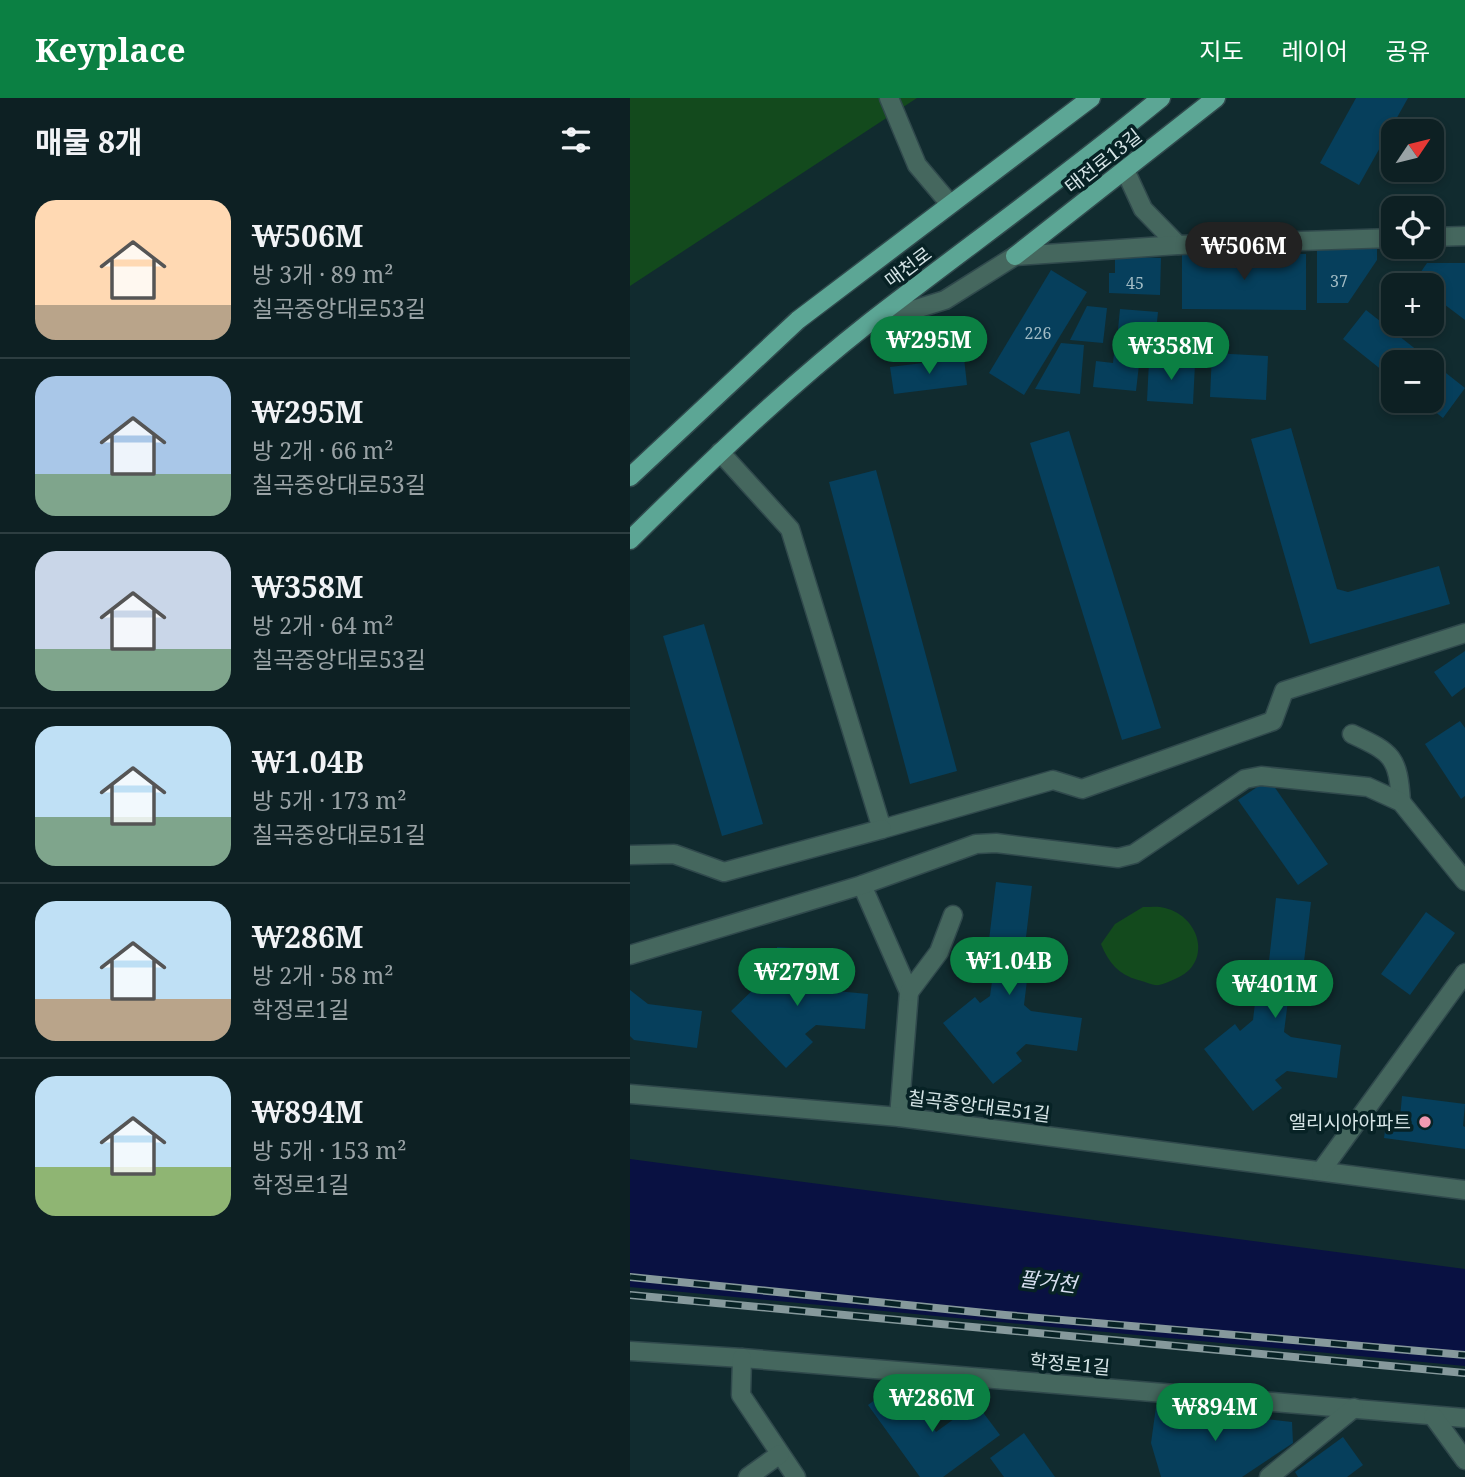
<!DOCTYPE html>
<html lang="ko">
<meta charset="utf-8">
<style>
:root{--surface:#0d2023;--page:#1b2d30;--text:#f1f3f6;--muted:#9aa3a6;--line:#2d3e41;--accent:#0b8043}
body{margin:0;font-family:"Noto Serif","Noto Sans KR",serif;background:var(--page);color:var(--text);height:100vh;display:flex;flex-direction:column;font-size:26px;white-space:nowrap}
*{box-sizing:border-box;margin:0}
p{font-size:23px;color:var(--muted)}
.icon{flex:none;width:38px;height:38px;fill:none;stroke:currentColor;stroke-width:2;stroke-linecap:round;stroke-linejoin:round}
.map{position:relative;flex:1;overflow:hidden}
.details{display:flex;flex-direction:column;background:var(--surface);width:630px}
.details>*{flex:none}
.needle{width:46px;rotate:55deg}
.buttons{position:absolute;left:751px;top:21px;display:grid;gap:14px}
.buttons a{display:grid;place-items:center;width:63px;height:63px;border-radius:14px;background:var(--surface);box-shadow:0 4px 10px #0003,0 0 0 2px var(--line);font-size:35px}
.price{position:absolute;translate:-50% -60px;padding:0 16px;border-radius:24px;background:var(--accent);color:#fff;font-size:23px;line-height:46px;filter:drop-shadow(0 2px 4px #0008)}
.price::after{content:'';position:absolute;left:50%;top:42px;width:21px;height:16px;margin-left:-10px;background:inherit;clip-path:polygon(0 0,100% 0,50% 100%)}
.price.active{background:#222;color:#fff}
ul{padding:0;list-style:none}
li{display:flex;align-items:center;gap:21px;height:175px;padding:0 35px}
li+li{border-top:2px solid var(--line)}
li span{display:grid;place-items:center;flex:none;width:196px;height:140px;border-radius:21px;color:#555}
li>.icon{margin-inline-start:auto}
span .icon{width:84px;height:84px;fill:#fffc;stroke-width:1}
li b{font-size:30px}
h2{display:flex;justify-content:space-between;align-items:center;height:84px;padding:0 35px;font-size:30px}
header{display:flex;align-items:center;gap:42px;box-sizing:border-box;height:98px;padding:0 35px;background:var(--accent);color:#fff}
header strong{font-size:33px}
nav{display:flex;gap:38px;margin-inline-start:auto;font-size:24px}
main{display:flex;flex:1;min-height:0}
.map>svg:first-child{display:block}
.green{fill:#134a1d}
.water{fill:#091142}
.building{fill:#063f5c}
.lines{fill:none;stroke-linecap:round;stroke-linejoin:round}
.minor-casing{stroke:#30494c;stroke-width:21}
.major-casing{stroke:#30494c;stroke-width:21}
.minor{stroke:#45675e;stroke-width:18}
.major{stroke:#5ca695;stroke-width:18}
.rail-casing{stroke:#86999c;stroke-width:8}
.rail{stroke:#072225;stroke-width:5;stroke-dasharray:16;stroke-linecap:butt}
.poi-dot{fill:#f19ab2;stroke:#072225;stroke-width:2.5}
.labels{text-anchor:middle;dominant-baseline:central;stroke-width:7;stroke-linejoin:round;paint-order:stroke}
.number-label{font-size:16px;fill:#a1bbc4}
.street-label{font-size:19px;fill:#d5e4e6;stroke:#072225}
.poi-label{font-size:19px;fill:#d5e4e6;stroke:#072225;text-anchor:end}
.water-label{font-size:21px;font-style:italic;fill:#d7deef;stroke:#072225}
</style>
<header>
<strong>Keyplace</strong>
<nav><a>지도</a><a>레이어</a><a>공유</a></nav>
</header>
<main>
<section class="details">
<h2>매물 8개<svg class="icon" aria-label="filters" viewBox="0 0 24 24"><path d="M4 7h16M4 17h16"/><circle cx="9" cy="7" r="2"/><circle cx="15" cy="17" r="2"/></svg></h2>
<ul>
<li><span style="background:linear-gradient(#ffd9b3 75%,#b9a48a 0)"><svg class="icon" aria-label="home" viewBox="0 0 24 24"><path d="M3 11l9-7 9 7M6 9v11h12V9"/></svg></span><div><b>₩506M</b><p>방 3개 · 89 m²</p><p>칠곡중앙대로53길</p></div></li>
<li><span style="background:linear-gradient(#a9c7e8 70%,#7fa58c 0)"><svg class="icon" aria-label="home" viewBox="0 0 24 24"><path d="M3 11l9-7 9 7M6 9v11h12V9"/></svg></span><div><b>₩295M</b><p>방 2개 · 66 m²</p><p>칠곡중앙대로53길</p></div></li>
<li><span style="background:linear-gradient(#c9d6e8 70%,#7fa58c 0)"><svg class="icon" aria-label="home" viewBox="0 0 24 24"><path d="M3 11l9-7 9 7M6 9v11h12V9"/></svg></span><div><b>₩358M</b><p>방 2개 · 64 m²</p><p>칠곡중앙대로53길</p></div></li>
<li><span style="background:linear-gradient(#bfe0f5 65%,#7fa58c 0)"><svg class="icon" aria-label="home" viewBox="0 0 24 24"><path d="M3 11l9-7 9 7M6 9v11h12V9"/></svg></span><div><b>₩1.04B</b><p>방 5개 · 173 m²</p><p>칠곡중앙대로51길</p></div></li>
<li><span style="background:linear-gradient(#bfe0f5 70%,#b9a48a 0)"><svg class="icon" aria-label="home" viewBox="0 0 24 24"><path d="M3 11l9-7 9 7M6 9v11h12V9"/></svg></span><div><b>₩286M</b><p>방 2개 · 58 m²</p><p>학정로1길</p></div></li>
<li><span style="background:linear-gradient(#bfe0f5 65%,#8fb573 0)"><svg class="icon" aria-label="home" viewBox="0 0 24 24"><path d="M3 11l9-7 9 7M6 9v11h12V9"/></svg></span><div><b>₩894M</b><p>방 5개 · 153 m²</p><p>학정로1길</p></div></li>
</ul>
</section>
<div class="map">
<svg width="835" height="1379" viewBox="0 0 835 1379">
<rect width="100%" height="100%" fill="#112b2f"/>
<g class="green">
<polygon points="0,0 287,0 0,188"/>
<path d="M513 809C520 809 529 808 535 810 571 819 583 866 545 881 540 883 534 886 529 887 523 888 514 883 508 882 489 877 478 864 471 846L485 826Z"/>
</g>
<polygon class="water" points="0,1061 835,1171 835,1268 0,1189"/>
<g class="building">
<polygon points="726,0 778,0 729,87 690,65"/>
<polygon points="687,150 747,150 747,162 718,205 687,205"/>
<polygon points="552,155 676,156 676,212 552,211"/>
<polygon points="485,158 531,160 530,197 479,195 479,175 485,175"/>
<polygon points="797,165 835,165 835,222 802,197 802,187 788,187 784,184"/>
<polygon points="421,172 457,194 394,297 359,275"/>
<polygon points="457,208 477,210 473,245 440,242"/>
<polygon points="490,211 528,214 526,234 512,243 487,242"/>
<polygon points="736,212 835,290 813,320 791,303 802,303 802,264 763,264 763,281 713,241"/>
<polygon points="431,245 454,247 450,296 405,291"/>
<polygon points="582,255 638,258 636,302 580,299"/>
<polygon points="484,256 510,258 506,293 463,289 466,263 483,265"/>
<polygon points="334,260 337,287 264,296 260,269"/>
<polygon points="519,263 565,266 563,306 517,303"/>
<polygon points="661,330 707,491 718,494 809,468 820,506 680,546 621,341"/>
<polygon points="439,333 531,630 492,642 400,345"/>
<polygon points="246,372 327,673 280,686 199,384"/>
<polygon points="74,526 133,726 92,738 33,538"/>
<polygon points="835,553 835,589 822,599 804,574"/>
<polygon points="830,623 835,630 835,698 831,701 795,646"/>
<polygon points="639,681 698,766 668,787 608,702"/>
<polygon points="366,784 402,788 393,865 399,866 394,907 401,913 452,920 447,953 396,946 386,955 392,963 363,986 313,925 345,899 350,905 360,898 364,869 356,867"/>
<polygon points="646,800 681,804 671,889 660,887 654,934 661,939 711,947 707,980 657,973 645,982 652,990 623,1013 574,951 605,926 610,933 623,922 628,879 637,881"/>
<polygon points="796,814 825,835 780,897 751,876"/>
<polygon points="147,849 180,851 178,885 185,891 238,896 235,931 186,927 175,936 183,944 156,970 101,913 130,885 136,891 145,882"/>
<polygon points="0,892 18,906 72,913 67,950 4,942 0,938"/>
<polygon points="772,998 835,1006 833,1028 835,1029 835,1051 754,1040 757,1019 770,1020"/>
<polygon points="269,1284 306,1334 346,1305 370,1337 313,1379 290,1379 238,1307"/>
<polygon points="526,1309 662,1324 663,1345 612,1379 531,1379 521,1345"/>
<polygon points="394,1335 425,1379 374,1379 360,1360"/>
<polygon points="713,1339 733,1367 717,1379 668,1379 665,1374"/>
</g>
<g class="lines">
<g class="minor-casing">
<g id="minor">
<polyline points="259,0 287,67 320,106"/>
<polyline points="495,72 513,111 548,147"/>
<polyline points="802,139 835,138"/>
<polyline points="241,225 315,202 385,158 548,147 763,140"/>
<polyline points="90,354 160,431 252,731 423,682 452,691 643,623 654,593 835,535"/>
<path d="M722 636C763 655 768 659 771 704"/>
<polyline points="0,757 44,756 94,774 252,731"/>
<polyline points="232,787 279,894 269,1019"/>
<polyline points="0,857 232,787 346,746 366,745 488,760 504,756 615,681 631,678 738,689 771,704 835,783"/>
<polyline points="279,894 309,854 323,817"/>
<polyline points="0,996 269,1019 835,1092"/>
<polyline points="691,1073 835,875"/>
<polyline points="0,1253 112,1260 835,1320"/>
<polyline points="112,1260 111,1297 166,1379"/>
<polyline points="803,1318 835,1362"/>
<polyline points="118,1379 150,1356"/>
<polyline points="639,1379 724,1310"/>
</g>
</g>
<g class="major-casing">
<g id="major">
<polyline points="385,158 586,0"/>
<polyline points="0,379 168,222 461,0"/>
<path d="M0 442C77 366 155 291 240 224 337 149 436 78 531 0"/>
</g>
</g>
<use href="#minor" class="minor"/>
<use href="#major" class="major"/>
<g class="rail-casing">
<g id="rail">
<polyline points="0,1179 375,1217 835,1257"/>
<polyline points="0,1197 835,1275"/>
</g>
</g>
<use href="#rail" class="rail"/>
</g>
<circle class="poi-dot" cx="795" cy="1024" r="7"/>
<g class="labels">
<g class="number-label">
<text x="709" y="183">37</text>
<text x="505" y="185">45</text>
<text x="408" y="235">226</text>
</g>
<g class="street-label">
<text transform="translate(473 63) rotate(-38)">태전로13길</text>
<text transform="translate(278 169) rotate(-37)">매천로</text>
<text transform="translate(349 1008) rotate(7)">칠곡중앙대로51길</text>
<text transform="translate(440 1266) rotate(5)">학정로1길</text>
</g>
<g class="poi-label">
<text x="781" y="1024">엘리시아아파트</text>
</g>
<g class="water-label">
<text transform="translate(418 1183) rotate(7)">팔거천</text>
</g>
</g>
</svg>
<div class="buttons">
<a><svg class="needle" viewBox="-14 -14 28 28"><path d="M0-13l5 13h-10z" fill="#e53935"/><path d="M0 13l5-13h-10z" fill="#9aa3a6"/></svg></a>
<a><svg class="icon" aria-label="locate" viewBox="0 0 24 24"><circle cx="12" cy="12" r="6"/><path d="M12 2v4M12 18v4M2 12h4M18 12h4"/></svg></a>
<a>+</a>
<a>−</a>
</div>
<b class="price active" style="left:614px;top:184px">₩506M</b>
<b class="price" style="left:299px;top:278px">₩295M</b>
<b class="price" style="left:541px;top:284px">₩358M</b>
<b class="price" style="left:379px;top:899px">₩1.04B</b>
<b class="price" style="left:167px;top:910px">₩279M</b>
<b class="price" style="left:645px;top:922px">₩401M</b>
<b class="price" style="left:302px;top:1336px">₩286M</b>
<b class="price" style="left:585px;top:1345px">₩894M</b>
</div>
</main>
